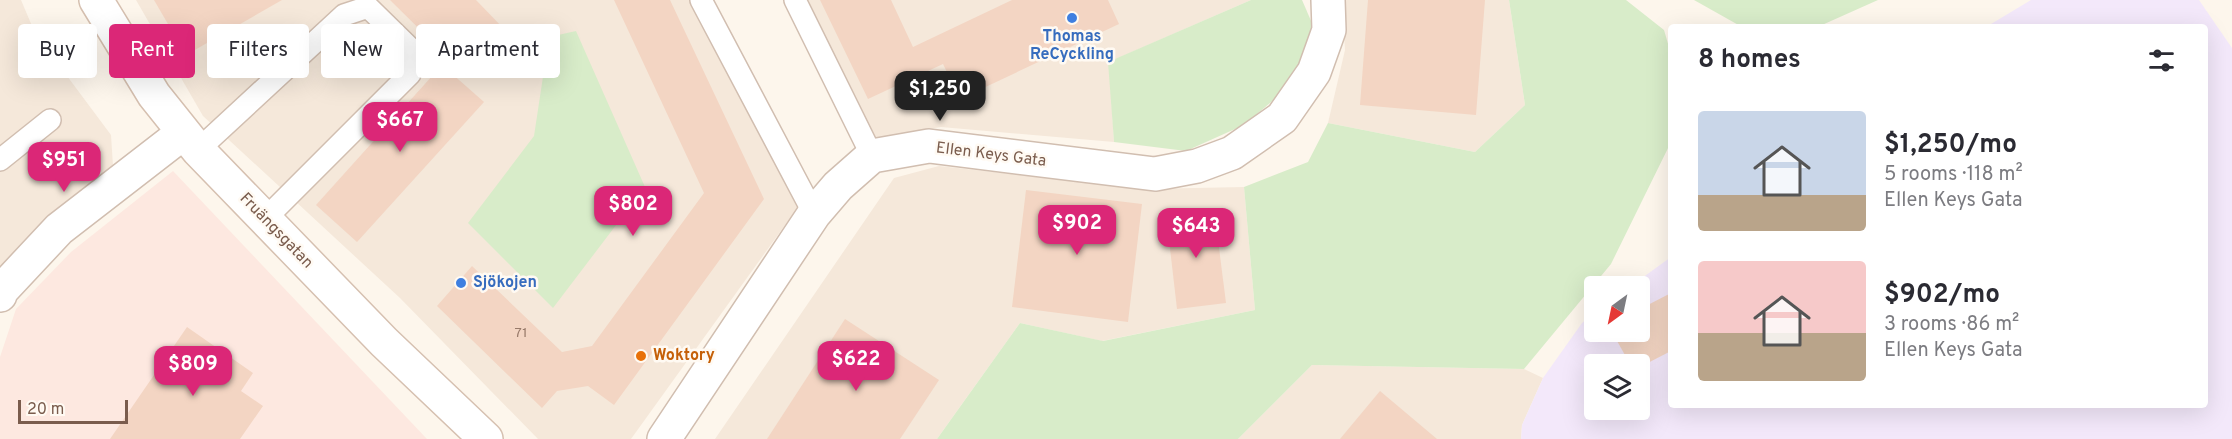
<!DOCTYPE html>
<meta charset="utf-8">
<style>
:root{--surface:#fff;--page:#f7f7f7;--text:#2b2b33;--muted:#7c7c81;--accent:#db2777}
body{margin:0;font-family:Overpass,sans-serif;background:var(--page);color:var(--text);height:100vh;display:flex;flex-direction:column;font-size:22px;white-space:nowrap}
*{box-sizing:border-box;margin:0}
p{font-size:20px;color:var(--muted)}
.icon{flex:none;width:33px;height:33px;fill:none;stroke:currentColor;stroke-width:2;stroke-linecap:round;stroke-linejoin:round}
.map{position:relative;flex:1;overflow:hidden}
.panel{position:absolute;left:1668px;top:24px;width:540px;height:384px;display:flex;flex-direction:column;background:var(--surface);border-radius:6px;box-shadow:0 6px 24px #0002}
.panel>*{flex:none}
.hud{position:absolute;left:18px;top:24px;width:570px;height:54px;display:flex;gap:12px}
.needle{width:39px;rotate:213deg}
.buttons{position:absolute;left:1584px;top:276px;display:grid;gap:12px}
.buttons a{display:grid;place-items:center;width:66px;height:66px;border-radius:6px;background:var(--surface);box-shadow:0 6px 24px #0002;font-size:30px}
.scale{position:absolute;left:18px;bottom:15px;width:110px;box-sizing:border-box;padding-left:6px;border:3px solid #7a5c4d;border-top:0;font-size:16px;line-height:21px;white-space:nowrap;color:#7a5c4d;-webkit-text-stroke:4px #fffaf3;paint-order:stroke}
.price{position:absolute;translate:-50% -51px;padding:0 14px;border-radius:12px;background:var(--accent);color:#fff;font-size:20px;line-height:39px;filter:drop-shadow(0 2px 3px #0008)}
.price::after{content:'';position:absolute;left:50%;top:36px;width:18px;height:14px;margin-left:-9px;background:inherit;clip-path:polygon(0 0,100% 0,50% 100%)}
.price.selected{background:#222;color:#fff}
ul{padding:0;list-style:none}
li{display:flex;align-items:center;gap:18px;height:150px;padding:0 30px}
li span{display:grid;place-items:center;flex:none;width:168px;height:120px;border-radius:6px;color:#555}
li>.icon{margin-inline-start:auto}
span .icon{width:72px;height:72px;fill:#fffc;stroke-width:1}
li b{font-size:26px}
h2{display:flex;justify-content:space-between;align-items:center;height:72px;padding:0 30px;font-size:26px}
.chip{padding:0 21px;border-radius:6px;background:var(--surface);box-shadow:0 6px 24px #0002;font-size:21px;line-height:54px}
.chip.selected{background:var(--accent);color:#fff}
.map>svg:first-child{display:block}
.residential{fill:#f5e8da}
.commercial{fill:#fde8e0}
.education{fill:#f3e8fa;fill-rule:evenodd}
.green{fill:#d8ecc9}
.building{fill:#f3d5c3}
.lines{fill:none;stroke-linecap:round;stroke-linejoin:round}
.lane-casing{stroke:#d1beb0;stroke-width:24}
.street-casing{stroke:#d1beb0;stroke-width:36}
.secondary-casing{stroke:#d6c0b0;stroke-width:36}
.lane{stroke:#fff;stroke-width:21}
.street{stroke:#fff;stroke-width:33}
.secondary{stroke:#fff;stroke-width:33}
.shop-dot{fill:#3f7fe0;stroke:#fffaf3;stroke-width:2}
.food-dot{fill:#e8710a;stroke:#fffaf3;stroke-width:2}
.labels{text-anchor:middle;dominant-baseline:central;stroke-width:5;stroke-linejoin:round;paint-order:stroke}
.number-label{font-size:14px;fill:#987a6a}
.shop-label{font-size:16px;font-weight:bold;fill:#366cbe;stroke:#fffaf3}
.street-label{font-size:16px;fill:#7a5c4d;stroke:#fffaf3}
.food-label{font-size:16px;font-weight:bold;fill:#c56008;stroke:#fffaf3;text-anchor:start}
</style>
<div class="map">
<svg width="2232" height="439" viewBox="0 0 2232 439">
<rect width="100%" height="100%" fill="#fdf6ec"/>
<g class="residential">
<polygon points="0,0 21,0 35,33 111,135 113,166 49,216 0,267"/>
<polygon points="136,0 690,0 798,207 631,439 538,439 400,298 203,116"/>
<polygon points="804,0 1251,0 1109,62 1114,142 941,127 874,138"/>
<polygon points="1342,0 1509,0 1525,105 1475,152 1328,123 1345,50"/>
<polygon points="939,166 1145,189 1244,187 1255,310 1102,341 1020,323 937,439 715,439 894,178"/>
<polygon points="1312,365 1524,369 1543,378 1522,425 1521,439 1238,439"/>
</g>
<polygon class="commercial" points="173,171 427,439 0,439 0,357 16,309 71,252"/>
<path class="education" d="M2031 0H2199L2232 48V439H1521L1522 425 1543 378 1582 323 1594 313V332H1640V286H1631L1671 257V405H2205V27H1986ZM1594 364H1640V410H1594Z"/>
<g class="green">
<polygon points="1251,0 1302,0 1312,23 1306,53 1277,97 1244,125 1186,151 1114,142 1108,62"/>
<polygon points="1509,0 1626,0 1664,30 1671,54 1671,142 1611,264 1524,369 1312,365 1238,439 937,439 1020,323 1103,341 1255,310 1244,187 1308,162 1328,123 1475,152 1525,105"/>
<polygon points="1694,0 1878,0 1822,25 1781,27 1742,27"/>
<polygon points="576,31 645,187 553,308 468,223 534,136 549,37"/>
</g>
<g class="building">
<polygon points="154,0 282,0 186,55"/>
<polygon points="390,0 476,0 504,29 465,74"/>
<polygon points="614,0 670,0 764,199 614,405 588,386 557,391 542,408 437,306 472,266 562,352 592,346 704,193"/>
<polygon points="820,0 891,0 913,47 1012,0 1108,0 1119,24 960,99 943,64 868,99"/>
<polygon points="1368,0 1485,0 1476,115 1360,105"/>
<polygon points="442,65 484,102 357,242 316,205"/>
<polygon points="1026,190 1142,204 1128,322 1012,307"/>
<polygon points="1214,208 1226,303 1177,309 1166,214"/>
<polygon points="1671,293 1671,351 1640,367 1640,364 1630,364 1612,332 1640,332 1640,309"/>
<polygon points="845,319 939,380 900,439 767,439"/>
<polygon points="187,327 253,373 241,391 263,406 240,439 110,439"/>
<polygon points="1380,391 1437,439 1340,439"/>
</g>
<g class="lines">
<g class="lane-casing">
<g id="lane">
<polyline points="701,0 814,214"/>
<polyline points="795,0 872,156"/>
<polyline points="198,150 344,15 368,7 415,53 410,74 264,220"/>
<polyline points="0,160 50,120"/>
</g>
</g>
<g class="street-casing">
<g id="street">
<polyline points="0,295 1,291 59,229 183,133"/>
<polyline points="664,439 814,214 838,186 872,156 929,146 1155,174 1197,166 1232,153 1282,118 1314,72 1329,30 1328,0"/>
</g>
</g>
<g class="secondary-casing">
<polyline id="secondary" points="96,0 154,95 198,150 384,342 486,439"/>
</g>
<use href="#lane" class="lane"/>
<use href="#street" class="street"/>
<use href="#secondary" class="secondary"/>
</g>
<g class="shop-dot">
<circle cx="1072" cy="18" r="6"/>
<circle cx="461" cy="283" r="6"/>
</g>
<circle class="food-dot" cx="641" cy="356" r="6"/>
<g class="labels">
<g class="number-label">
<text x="521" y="333">71</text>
</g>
<g class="shop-label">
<text x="1072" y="37">Thomas<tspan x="1072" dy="18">ReCyckling</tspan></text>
<text x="473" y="283" text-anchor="start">Sjökojen</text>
</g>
<g class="street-label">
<text transform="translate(991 155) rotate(7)">Ellen Keys Gata</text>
<text transform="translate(276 231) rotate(46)">Fruängsgatan</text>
</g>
<g class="food-label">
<text x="653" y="356">Woktory</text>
</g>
</g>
</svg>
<div class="buttons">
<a><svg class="needle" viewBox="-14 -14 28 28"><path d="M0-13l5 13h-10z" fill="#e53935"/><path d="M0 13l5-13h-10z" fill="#7c7c81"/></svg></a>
<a><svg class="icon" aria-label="layers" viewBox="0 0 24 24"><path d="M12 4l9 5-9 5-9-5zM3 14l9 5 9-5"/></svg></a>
</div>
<div class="scale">20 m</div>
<b class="price selected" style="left:940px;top:122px">$1,250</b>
<b class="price" style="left:400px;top:153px">$667</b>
<b class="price" style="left:64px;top:193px">$951</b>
<b class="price" style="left:633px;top:237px">$802</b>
<b class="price" style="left:1077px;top:256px">$902</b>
<b class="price" style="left:1196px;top:259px">$643</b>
<b class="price" style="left:856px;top:392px">$622</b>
<b class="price" style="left:193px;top:397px">$809</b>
<div class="hud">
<a class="chip">Buy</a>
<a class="chip selected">Rent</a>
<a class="chip">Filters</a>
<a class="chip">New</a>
<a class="chip">Apartment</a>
</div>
<section class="panel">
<h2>8 homes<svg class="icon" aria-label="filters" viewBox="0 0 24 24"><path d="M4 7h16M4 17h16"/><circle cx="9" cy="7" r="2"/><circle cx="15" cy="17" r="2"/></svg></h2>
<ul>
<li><span style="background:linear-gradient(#c9d6e8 70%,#b9a48a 0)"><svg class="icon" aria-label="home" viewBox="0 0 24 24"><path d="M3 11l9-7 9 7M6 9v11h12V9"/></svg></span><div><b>$1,250/mo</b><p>5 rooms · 118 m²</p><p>Ellen Keys Gata</p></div></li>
<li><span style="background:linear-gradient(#f6c9c9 60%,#b9a48a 0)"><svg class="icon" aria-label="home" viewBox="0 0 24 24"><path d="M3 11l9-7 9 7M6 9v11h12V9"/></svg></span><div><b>$902/mo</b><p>3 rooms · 86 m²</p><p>Ellen Keys Gata</p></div></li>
</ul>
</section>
</div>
